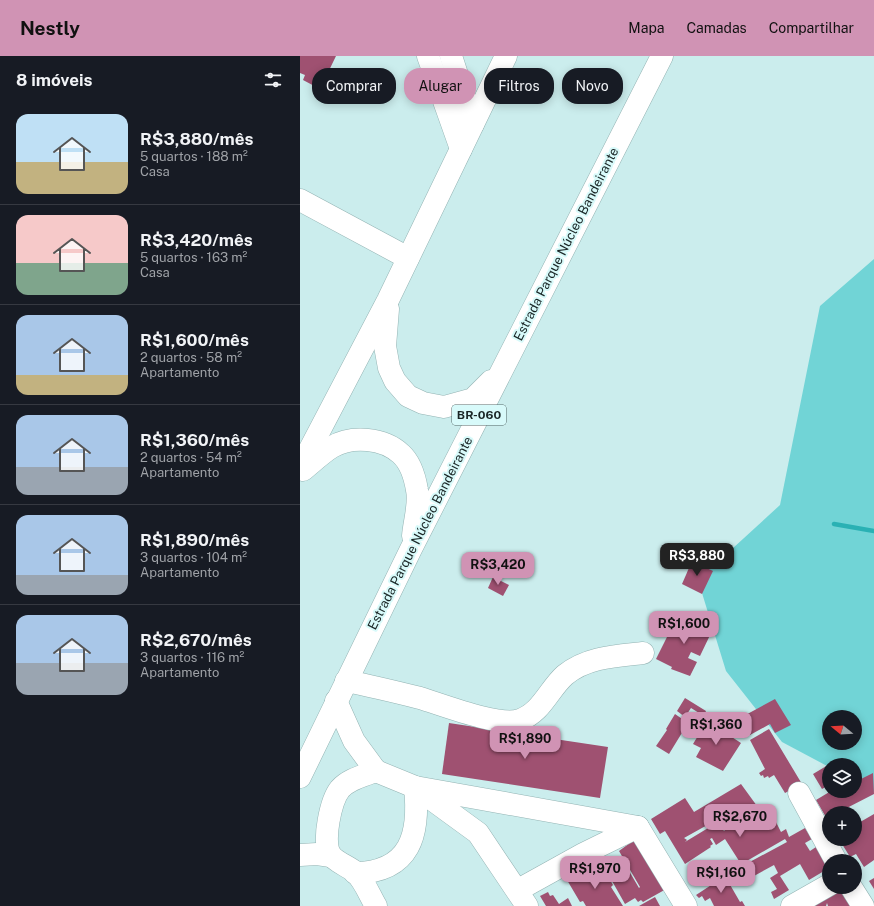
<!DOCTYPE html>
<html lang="pt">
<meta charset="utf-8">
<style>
:root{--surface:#171b24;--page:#242831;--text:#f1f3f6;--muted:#9ea1a6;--line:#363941;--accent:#d093b4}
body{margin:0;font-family:"Public Sans",sans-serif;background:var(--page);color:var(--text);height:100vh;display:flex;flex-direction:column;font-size:15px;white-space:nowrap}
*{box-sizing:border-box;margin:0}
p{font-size:13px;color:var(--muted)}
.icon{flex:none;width:22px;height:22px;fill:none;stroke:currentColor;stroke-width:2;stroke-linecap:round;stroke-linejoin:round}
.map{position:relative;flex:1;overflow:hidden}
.side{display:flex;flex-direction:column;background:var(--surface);width:300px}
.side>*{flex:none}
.guide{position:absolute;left:12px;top:12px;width:380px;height:36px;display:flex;gap:8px}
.needle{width:26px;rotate:288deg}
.tools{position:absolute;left:522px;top:654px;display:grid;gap:8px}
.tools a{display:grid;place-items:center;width:40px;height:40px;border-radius:50%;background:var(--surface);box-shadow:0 2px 10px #0003;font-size:20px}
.price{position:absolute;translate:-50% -34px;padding:0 9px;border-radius:8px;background:var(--accent);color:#111;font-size:13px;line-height:26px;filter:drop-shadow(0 1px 2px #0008)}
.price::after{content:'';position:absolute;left:50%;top:24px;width:12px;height:9px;margin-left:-6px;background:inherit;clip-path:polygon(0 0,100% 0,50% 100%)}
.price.active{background:#222;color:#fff}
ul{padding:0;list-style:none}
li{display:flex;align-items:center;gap:12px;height:100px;padding:0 16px}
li+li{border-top:1px solid var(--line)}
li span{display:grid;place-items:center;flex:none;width:112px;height:80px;border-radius:12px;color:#555}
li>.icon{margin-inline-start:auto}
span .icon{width:48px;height:48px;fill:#fffc;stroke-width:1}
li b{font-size:17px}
h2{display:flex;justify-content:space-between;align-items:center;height:48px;padding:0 16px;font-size:17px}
.pill{padding:0 14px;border-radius:16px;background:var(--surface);box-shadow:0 2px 10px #0003;font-size:14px;line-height:36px}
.pill.active{background:var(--accent);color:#111}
header{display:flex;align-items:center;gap:24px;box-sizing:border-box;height:56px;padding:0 20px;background:var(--accent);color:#111}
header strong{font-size:19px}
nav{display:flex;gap:22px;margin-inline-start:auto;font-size:14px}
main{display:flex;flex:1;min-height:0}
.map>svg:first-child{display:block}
.green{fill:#71d4d6;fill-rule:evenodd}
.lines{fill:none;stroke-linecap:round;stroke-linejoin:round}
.stream{stroke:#2ab1b4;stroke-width:4.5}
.building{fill:#9f5171;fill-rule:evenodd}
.minor-casing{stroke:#93b3b3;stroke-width:23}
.highway-casing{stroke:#93b3b3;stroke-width:23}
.minor{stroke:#fff;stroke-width:22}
.highway{stroke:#fff;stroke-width:22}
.labels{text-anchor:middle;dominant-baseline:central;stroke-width:4;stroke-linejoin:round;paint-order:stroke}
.shield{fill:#d8fafa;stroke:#536666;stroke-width:1}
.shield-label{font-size:12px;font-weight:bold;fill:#1a2626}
.street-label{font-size:13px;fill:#1a2626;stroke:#d8fafa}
</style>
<header>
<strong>Nestly</strong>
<nav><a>Mapa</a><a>Camadas</a><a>Compartilhar</a></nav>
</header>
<main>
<section class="side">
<h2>8 imóveis<svg class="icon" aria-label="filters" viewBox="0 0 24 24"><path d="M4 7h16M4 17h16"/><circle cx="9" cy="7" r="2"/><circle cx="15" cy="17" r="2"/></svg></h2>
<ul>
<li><span style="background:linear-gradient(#bfe0f5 60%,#c2b280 0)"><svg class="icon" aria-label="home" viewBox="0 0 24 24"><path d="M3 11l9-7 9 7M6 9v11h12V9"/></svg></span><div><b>R$3,880/mês</b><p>5 quartos · 188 m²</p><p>Casa</p></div></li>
<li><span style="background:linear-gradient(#f6c9c9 60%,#7fa58c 0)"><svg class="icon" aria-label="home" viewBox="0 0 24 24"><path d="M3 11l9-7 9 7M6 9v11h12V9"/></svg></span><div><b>R$3,420/mês</b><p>5 quartos · 163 m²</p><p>Casa</p></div></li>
<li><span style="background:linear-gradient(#a9c7e8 75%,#c2b280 0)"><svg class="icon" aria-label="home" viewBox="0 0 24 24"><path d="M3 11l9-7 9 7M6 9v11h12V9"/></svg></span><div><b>R$1,600/mês</b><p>2 quartos · 58 m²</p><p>Apartamento</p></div></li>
<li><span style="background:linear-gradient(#a9c7e8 65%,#9aa5b1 0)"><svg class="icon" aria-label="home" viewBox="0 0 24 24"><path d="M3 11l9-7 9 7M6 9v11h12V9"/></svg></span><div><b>R$1,360/mês</b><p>2 quartos · 54 m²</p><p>Apartamento</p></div></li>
<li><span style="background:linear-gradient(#a9c7e8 75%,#9aa5b1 0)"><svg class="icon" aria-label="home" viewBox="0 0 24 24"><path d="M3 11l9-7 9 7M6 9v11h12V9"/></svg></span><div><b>R$1,890/mês</b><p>3 quartos · 104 m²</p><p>Apartamento</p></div></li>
<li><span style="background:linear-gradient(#a9c7e8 60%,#9aa5b1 0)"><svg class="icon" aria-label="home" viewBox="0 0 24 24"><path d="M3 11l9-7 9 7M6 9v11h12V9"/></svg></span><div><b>R$2,670/mês</b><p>3 quartos · 116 m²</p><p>Apartamento</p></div></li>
</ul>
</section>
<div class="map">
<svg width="574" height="850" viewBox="0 0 574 850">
<rect width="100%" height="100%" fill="#cbeded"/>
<path class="green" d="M574 203V736L555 726V709H529V711L482 686 426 615 398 524 480 449 520 250ZM529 661H555V687H529Z"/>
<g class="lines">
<polyline class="stream" points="534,468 574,475"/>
</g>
<g class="building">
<polygon points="0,0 36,0 20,33 3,24 5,19 0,17"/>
<polygon points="392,505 413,515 402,538 382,528"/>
<polygon points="193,521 209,529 203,540 188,532"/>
<polygon points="378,559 412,575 400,600 391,596 388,602 397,606 390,620 371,613 372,611 356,603"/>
<polygon points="385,642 406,655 404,660 391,652 385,661 377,655"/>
<polygon points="475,643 491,669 475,677 470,668 450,679 440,662"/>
<polygon points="375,658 388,667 369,698 356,690 367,674 366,673"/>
<polygon points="407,665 441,687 423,715 396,701 401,692 393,688"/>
<polygon points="149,667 308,691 300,742 142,718"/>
<polygon points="469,673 502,728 485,737 474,719 469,722 468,720 464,722 463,719 461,720 459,717 465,713 450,684"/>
<polygon points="533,706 535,709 529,709 529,729 522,733 513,718"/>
<polygon points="573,717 574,738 537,757 529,757 529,762 527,763 516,744 531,735 555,735 555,726"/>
<path d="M441 728 457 750 445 758 448 763 460 756 466 767 474 762 481 776 486 773 489 781 505 772 512 783 505 787 510 795 516 791 529 812 509 824 500 808 480 820 489 834 474 843 471 836 477 833 470 822 478 817 474 809 454 820 452 818 433 829 426 818 441 808 425 783 416 789 412 782 410 783 413 788 410 790 411 791 385 808 365 775 360 778 351 763 385 742 394 756ZM418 763 425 774 424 775 418 766 385 786 387 784 384 782ZM485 783 487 786 446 808 445 806Z"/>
<polygon points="574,758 574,804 564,811 556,798 550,801 539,783 555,783 555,769"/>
<polygon points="334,784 368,832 343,846 341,844 338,846 335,842 325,848 303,809 316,801 322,810 325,808 339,832 340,831 319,795"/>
<polygon points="303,812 313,829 311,831 323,850 286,850 283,845 280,846 267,824 279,817 283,824"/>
<polygon points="425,820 440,846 442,845 445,850 414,850 410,842 405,845 402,840 399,842 396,839"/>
<polygon points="574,822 574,833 569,825"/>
<polygon points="533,831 540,831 551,850 528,850 527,847 526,850 499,850"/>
<polygon points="248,836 250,840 253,839 259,848 268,842 272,850 246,850 240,840"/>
<polygon points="355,841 360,850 339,850"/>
</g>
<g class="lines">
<g class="minor-casing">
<g id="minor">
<polyline points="128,0 161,93"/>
<polyline points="151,0 173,68"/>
<polyline points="0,144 108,202"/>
<path d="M46 625C71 630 96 636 120 642 143 649 199 671 220 664 242 656 249 633 265 619 287 601 316 600 343 597"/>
<polyline points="119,734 178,777 227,850"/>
<polyline points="499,737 536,805"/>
<path d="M55 817C111 816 120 778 115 731"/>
<polyline points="551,831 563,850"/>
<polyline points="218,834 283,798 338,771"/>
<path d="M76 850C70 840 64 824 55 816 48 810 35 806 30 798 22 785 31 744 40 733 49 723 63 720 76 715L115 731 338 771 386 850"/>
<polyline points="492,850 529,829"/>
</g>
</g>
<g class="highway-casing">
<g id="highway">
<polyline points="88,253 85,290 89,312 95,325 108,340 123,347 144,351 173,343 191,325"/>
<polyline points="0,412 88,244 206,0"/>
<path d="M3 414C12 407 22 397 32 391 52 379 84 382 101 398 111 407 115 422 117 434 120 448 114 466 113 480"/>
<polyline points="36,645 54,685 76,715"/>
<polyline points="0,721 111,493 362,0"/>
<polyline points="0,799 17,798 31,800"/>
</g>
</g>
<use href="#minor" class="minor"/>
<use href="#highway" class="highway"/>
</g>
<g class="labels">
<rect class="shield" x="152" y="349" width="54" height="20" rx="3"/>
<g class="shield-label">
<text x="179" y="359">BR-060</text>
</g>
<g class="street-label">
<text transform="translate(266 188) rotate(-63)">Estrada Parque Núcleo Bandeirante</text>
<text transform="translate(120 477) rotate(-63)">Estrada Parque Núcleo Bandeirante</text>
</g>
</g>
</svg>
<div class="tools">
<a><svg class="needle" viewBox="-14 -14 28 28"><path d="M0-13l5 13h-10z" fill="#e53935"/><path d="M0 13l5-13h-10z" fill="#9ea1a6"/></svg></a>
<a><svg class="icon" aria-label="layers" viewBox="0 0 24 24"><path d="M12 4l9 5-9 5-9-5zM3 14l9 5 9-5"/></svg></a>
<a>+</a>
<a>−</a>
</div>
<b class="price active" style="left:397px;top:521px">R$3,880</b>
<b class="price" style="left:198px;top:530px">R$3,420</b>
<b class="price" style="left:384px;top:589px">R$1,600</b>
<b class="price" style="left:416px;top:690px">R$1,360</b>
<b class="price" style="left:225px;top:704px">R$1,890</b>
<b class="price" style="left:440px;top:782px">R$2,670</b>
<b class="price" style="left:295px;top:834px">R$1,970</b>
<b class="price" style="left:421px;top:838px">R$1,160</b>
<div class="guide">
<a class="pill">Comprar</a>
<a class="pill active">Alugar</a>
<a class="pill">Filtros</a>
<a class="pill">Novo</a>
</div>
</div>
</main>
